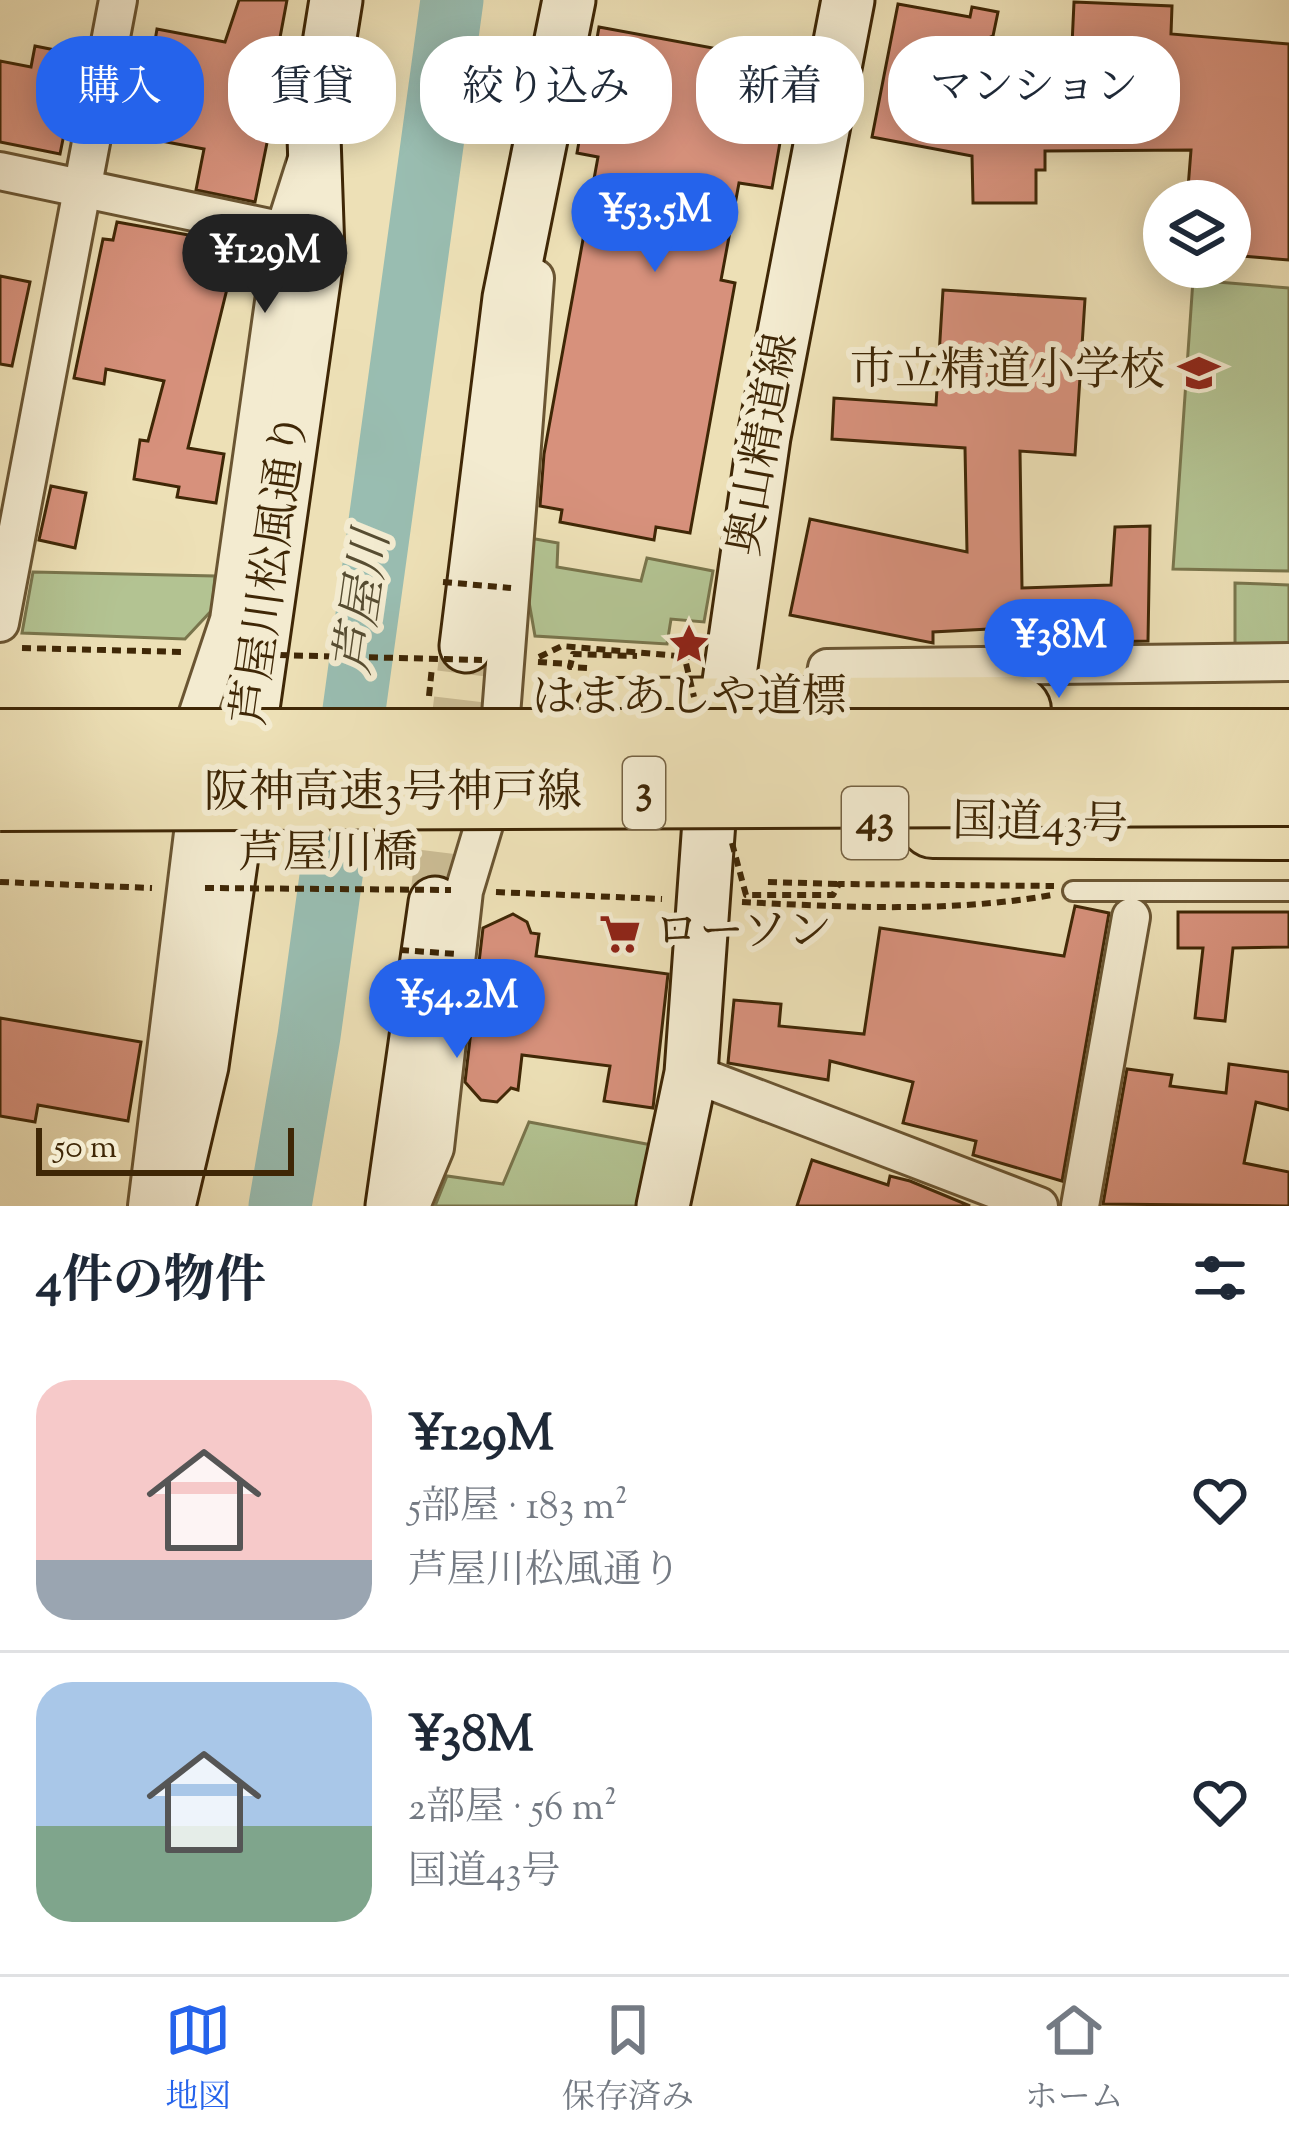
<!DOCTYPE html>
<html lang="ja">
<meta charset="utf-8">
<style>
:root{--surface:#fff;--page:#f6f6f7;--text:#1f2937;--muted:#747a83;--line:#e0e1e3;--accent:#2563eb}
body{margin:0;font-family:"Sorts Mill Goudy","Noto Serif JP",serif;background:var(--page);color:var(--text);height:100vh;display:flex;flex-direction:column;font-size:45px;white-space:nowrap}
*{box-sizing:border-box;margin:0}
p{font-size:39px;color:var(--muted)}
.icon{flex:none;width:66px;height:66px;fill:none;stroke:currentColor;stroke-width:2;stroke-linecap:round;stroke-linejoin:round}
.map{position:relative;height:1206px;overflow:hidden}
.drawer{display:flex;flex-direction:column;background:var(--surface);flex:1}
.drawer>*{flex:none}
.guide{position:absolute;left:36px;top:36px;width:1218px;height:108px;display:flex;gap:24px}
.controls{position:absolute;left:1143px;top:180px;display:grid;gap:24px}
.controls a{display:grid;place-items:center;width:108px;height:108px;border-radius:50%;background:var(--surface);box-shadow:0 6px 30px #0003;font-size:60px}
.scale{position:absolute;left:36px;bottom:30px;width:258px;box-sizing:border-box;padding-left:12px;border:6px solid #3f2706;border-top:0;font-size:33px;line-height:42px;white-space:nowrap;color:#3f2706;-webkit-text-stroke:9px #f3ebd0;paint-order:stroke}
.price{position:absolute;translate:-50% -102px;padding:0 27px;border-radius:42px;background:var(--accent);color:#fff;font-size:39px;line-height:78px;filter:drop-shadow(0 3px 6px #0008)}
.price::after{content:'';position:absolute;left:50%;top:72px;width:36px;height:27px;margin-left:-18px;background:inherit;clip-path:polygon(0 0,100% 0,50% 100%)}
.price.selected{background:#222;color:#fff}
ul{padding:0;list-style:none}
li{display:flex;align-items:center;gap:36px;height:300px;padding:0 36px}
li+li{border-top:3px solid var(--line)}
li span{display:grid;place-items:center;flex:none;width:336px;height:240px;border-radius:36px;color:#555}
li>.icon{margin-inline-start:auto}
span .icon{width:144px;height:144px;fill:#fffc;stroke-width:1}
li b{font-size:51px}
h2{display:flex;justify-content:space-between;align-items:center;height:144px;padding:0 36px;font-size:51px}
.tag{padding:0 42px;border-radius:48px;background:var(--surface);box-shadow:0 6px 30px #0003;font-size:42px;line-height:108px}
.tag.selected{background:var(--accent);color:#fff}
.menu{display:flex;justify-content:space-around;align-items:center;height:168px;border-top:3px solid var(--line);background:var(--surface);font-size:33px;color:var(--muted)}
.menu a{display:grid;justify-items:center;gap:6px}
.menu .selected{color:var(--accent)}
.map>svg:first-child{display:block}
.green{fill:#b3c392;stroke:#79754c;stroke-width:3}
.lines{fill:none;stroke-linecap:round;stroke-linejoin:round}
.river{stroke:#99bdb1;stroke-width:63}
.building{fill:#d7917c;stroke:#3f2706;stroke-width:3}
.secondary-tunnel{stroke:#cabb93;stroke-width:51;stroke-dasharray:51 26;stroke-linecap:butt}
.lane-casing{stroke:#6a5532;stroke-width:24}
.street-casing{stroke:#6a5532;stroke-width:42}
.secondary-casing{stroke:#3f2706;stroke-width:57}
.highway-casing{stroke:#3f2706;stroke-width:72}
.path{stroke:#3f2706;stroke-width:6;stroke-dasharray:9 6;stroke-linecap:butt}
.lane{stroke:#f3ebd0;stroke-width:18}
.street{stroke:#f3ebd0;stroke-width:36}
.secondary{stroke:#f3ebd0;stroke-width:51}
.highway{stroke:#ede0b6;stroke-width:66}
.highway-bridge-casing{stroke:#3f2706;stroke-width:72;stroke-linecap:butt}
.path-bridge{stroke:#3f2706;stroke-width:6;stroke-dasharray:9 6;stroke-linecap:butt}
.highway-bridge{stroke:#ede0b6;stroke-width:66}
.labels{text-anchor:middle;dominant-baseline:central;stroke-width:12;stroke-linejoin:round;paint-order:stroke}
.shield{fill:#f3ebd0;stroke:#756243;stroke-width:3}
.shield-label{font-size:42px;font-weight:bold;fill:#3f2706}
.poi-label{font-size:45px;fill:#3f2706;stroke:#f3ebd0;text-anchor:end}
.street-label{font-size:45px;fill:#3f2706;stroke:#f3ebd0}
.water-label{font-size:48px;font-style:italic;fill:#564c31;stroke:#f3ebd0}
</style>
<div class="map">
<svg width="1289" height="1206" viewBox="0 0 1289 1206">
<rect width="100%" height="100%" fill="#ede0b6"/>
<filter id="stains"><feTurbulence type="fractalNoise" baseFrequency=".00167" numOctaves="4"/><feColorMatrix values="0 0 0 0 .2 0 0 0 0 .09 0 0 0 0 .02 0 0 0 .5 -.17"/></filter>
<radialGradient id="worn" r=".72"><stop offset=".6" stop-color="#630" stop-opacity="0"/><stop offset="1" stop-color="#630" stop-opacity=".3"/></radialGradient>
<g class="green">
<polygon points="1193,280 1289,288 1289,571 1173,569"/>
<polygon points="524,537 558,543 557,567 641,581 647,558 713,571 704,622 671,619 667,644 535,636 522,562"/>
<polygon points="33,572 215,576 212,610 185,639 22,633"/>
<polygon points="1235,583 1289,585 1289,647 1235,648"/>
<polygon points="529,1122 657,1146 643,1206 435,1206 447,1176 503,1184"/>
</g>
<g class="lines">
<polyline class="river" points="280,1206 309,1036 452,0"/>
</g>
<g class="building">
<polygon points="239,0 287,0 279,43 287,44 255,202 196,190 204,149 145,138 156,78 149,76 157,29 225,42"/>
<polygon points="1074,2 1172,6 1171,34 1289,44 1289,260 1230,255 1230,201 1187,201 1191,150 1045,151 1045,170 1036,170 1036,203 973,203 972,156 872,137 898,4 970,17 972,7 998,12 993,36 986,39 973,103 1129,102 1131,47 1072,45"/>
<polygon points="599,27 794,63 772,188 739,183 721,280 735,283 690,533 656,527 654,540 560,522 562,510 540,506 544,454 598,157 577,153"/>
<polygon points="35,46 80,55 60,154 0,142 0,61 31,67"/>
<polygon points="117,222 238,244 188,448 224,454 216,503 177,497 179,487 134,479 140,440 148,441 164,381 106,369 104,384 74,378 103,239 113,240"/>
<polygon points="0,276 30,282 12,366 0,364"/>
<polygon points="943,290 1085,299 1075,455 1020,451 1022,588 1111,585 1115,527 1150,526 1148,641 1106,642 1106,623 933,632 933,643 790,615 810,519 967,552 965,448 832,439 834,398 936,405"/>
<polygon points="51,486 86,493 75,548 39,540"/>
<polygon points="1075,906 1109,913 1062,1181 973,1155 976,1141 903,1123 913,1082 830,1061 828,1080 728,1063 734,1000 781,1004 779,1026 864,1034 880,928 1064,956"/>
<polygon points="1178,912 1289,912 1289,947 1233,948 1225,1021 1195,1018 1203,948 1178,948"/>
<polygon points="513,914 527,922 531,933 539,934 536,956 668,974 653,1108 604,1101 610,1066 522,1055 518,1090 511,1088 497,1102 481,1100 465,1082 483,928"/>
<polygon points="0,1018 141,1042 128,1121 38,1105 35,1122 0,1116"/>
<polygon points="1229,1064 1289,1072 1289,1110 1256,1102 1244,1163 1289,1172 1289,1206 1103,1204 1127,1069 1172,1075 1170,1086 1226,1093"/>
<polygon points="812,1160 888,1185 890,1176 910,1181 970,1206 797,1206"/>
</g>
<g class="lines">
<polyline class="secondary-tunnel" points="435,903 466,646"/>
<g class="lane-casing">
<polyline id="lane" points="1073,891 1289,891"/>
</g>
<g class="street-casing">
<g id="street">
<polyline points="0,171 284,231 304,244"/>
<polyline points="0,623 118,0"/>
<polyline points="820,710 827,668 1289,662"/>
<polyline points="501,715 535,278"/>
<polyline points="197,716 229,620 284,231 306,162"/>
<polyline points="691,1073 1039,1206"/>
<polyline points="147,1206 195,817"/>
<polyline points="411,1206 435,1148 464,891 486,818"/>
<polyline points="1080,1206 1131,917"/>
</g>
</g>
<g class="secondary-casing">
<g id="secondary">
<polyline points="466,646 509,298 569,0"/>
<polyline points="169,1206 202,1066 318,253 314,137 336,0"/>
<polyline points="392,1206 435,903"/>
<polyline points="663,1206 691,1073 709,821 764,437 848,0"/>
</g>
</g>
<g class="highway-casing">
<g id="highway">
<polyline points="610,712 1017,710"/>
<polyline points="933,824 1289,826"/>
</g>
</g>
<g class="path">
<polyline points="22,648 182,652"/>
<polyline points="539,657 562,646 690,657"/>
<polyline points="538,662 571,664"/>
<polyline points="587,668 570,667 573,654 637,656"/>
<polyline points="429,696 432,667"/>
<polyline points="0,882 152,888"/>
<polyline points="768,882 839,884"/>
<polyline points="496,892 662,899"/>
<path d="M742 902C843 907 951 913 1052 895"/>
</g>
<use href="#lane" class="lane"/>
<use href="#street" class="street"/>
<use href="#secondary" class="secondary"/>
<use href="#highway" class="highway"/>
<g class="highway-bridge-casing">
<g id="highway-bridge">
<polyline points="0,743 1289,743"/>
<polyline points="0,797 1289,792"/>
</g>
</g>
<g class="path-bridge">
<polyline points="443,582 511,588"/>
<polyline points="687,634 685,659 694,697"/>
<polyline points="234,654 482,660"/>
<polyline points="732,843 746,895 833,895 839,884 1054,886"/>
<polyline points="205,888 451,890"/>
<polyline points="400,950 457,954"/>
</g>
<use href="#highway-bridge" class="highway-bridge"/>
</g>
<defs>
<g id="school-bare" transform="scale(3.24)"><path d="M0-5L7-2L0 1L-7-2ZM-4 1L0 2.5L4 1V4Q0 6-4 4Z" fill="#8f2418" stroke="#f3ebd0" stroke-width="2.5" paint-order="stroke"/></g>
<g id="sight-bare" transform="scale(3.24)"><path d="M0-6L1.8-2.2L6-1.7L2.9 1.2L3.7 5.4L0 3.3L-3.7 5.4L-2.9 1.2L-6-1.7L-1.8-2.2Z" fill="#8f2418" stroke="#f3ebd0" stroke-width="2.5" paint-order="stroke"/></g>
<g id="supermarket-bare" transform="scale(3.24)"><path d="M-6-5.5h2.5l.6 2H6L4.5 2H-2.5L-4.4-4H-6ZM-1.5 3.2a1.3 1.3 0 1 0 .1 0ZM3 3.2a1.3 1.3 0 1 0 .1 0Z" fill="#8f2418" stroke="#f3ebd0" stroke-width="2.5" paint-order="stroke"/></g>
</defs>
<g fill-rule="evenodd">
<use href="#school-bare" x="1199" y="373"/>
<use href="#sight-bare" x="689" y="644"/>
<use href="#supermarket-bare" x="620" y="934"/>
</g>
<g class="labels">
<g class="shield">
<rect x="623" y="757" width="42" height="72" rx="9"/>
<rect x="842" y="787" width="66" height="72" rx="9"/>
</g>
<g class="shield-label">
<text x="644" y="793">3</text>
<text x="875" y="823">43</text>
</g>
<g class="poi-label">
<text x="1165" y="373">市立精道小学校</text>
<text x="689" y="700" text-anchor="middle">はまあしや道標</text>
<text x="654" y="934" text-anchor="start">ローソン</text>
</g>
<g class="street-label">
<text transform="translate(766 445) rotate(-80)">奥山精道線</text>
<text transform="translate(274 569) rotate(-82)">芦屋川松風通り</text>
<text x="393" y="795">阪神高速3号神戸線</text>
<text transform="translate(1040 826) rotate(1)">国道43号</text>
<text x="328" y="856">芦屋川橋</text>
</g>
<g class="water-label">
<text transform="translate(366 603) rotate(-82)">芦屋川</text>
</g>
</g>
<rect width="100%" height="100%" filter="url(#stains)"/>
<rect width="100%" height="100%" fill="url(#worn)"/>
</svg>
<div class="controls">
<a><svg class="icon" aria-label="layers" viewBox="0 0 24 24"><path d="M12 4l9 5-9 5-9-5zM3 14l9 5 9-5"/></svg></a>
</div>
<div class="scale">50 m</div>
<b class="price" style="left:655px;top:275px">¥53.5M</b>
<b class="price selected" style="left:265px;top:316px">¥129M</b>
<b class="price" style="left:1059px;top:701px">¥38M</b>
<b class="price" style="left:457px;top:1061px">¥54.2M</b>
<div class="guide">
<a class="tag selected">購入</a>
<a class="tag">賃貸</a>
<a class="tag">絞り込み</a>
<a class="tag">新着</a>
<a class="tag">マンション</a>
</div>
</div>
<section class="drawer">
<h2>4件の物件<svg class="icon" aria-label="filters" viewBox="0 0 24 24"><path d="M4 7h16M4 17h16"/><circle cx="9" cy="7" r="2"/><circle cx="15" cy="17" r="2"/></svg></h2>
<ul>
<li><span style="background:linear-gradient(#f6c9c9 75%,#9aa5b1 0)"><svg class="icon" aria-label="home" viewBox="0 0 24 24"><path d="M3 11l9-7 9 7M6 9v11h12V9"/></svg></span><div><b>¥129M</b><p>5部屋 · 183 m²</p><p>芦屋川松風通り</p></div><svg class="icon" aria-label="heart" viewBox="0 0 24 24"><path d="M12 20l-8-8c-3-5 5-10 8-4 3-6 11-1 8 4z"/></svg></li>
<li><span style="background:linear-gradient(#a9c7e8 60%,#7fa58c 0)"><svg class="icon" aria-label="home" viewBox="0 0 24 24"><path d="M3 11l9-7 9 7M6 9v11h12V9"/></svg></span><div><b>¥38M</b><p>2部屋 · 56 m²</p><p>国道43号</p></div><svg class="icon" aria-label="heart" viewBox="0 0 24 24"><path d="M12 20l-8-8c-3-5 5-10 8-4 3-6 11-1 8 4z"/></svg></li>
</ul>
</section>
<nav class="menu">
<a class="selected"><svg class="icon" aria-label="map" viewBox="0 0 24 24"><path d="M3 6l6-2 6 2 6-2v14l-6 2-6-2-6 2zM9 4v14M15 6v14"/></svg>地図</a>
<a><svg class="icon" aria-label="saved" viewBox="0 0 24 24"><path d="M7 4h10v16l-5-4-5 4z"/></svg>保存済み</a>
<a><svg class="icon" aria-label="home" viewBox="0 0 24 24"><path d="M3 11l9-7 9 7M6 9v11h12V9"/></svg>ホーム</a>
</nav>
